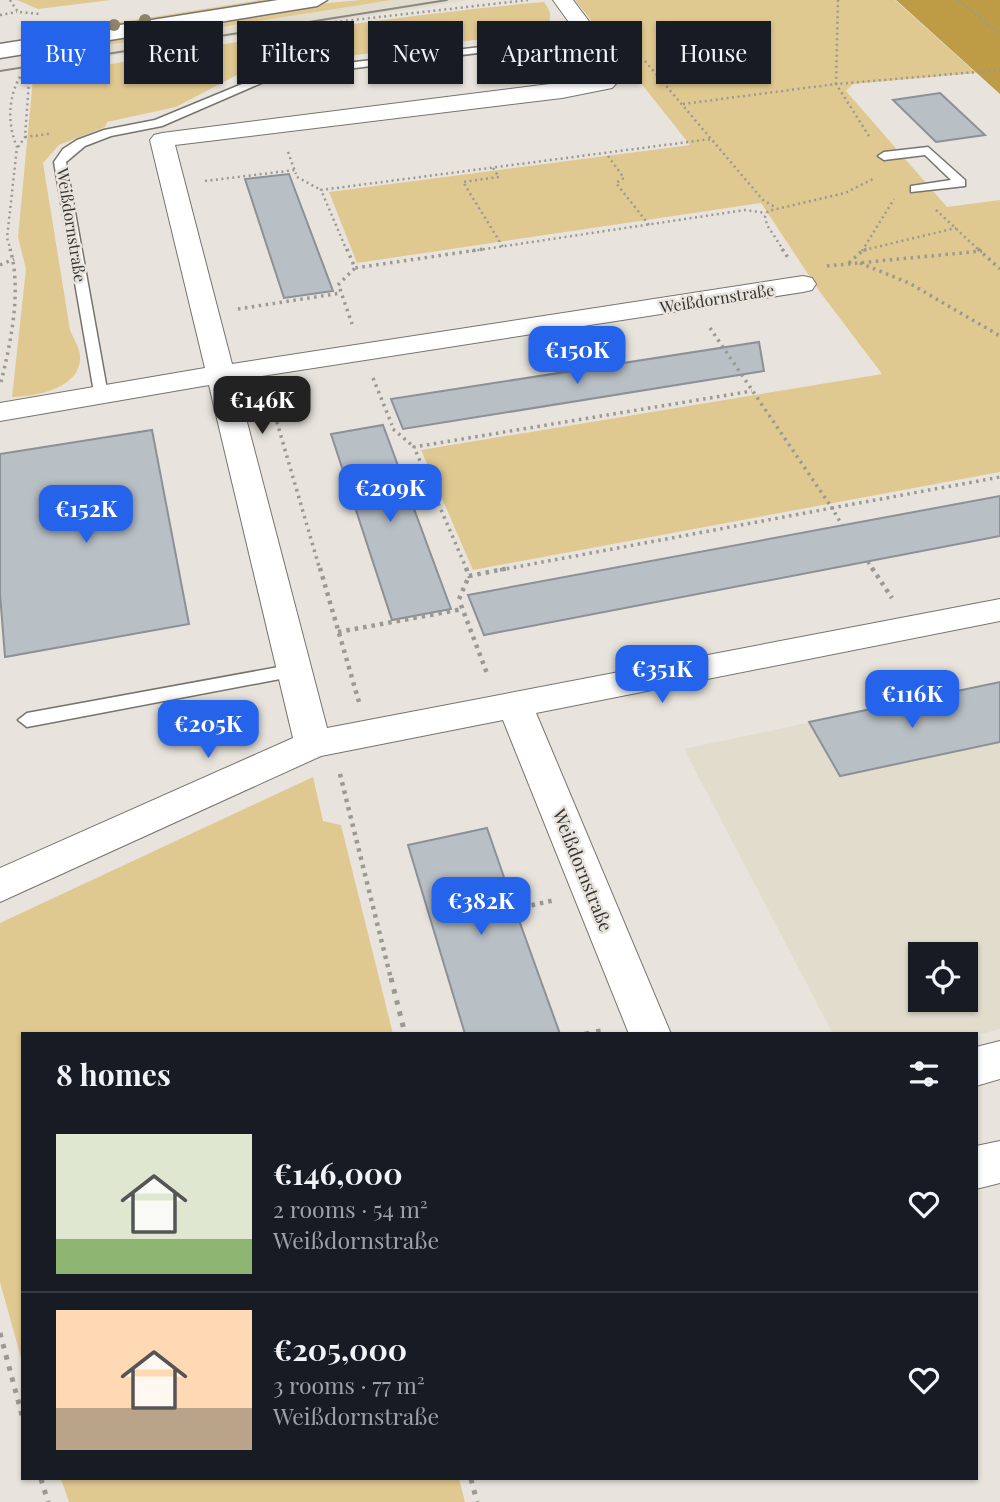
<!DOCTYPE html>
<meta charset="utf-8">
<style>
:root{--surface:#171b24;--page:#20242c;--text:#f1f3f6;--muted:#9ea1a6;--line:#363941;--accent:#2563eb}
body{margin:0;font-family:"Playfair Display",serif;background:var(--page);color:var(--text);height:100vh;display:flex;flex-direction:column;font-size:26px;white-space:nowrap}
*{box-sizing:border-box;margin:0}
p{font-size:23px;color:var(--muted)}
.icon{flex:none;width:38px;height:38px;fill:none;stroke:currentColor;stroke-width:2;stroke-linecap:round;stroke-linejoin:round}
.map{position:relative;flex:1;overflow:hidden}
.panel{position:absolute;left:21px;top:1032px;width:957px;height:448px;display:flex;flex-direction:column;background:var(--surface);border-radius:0px;box-shadow:0 2px 5px #0004}
.panel>*{flex:none}
.hud{position:absolute;left:21px;top:21px;width:959px;height:63px;display:flex;gap:14px}
.buttons{position:absolute;left:908px;top:942px;display:grid;gap:14px}
.buttons a{display:grid;place-items:center;width:70px;height:70px;border-radius:0px;background:var(--surface);box-shadow:0 2px 5px #0004;font-size:35px}
.price{position:absolute;translate:-50% -60px;padding:0 16px;border-radius:14px;background:var(--accent);color:#fff;font-size:23px;line-height:46px;filter:drop-shadow(0 2px 4px #0008)}
.price::after{content:'';position:absolute;left:50%;top:42px;width:21px;height:16px;margin-left:-10px;background:inherit;clip-path:polygon(0 0,100% 0,50% 100%)}
.price.active{background:#222;color:#fff}
ul{padding:0;list-style:none}
li{display:flex;align-items:center;gap:21px;height:175px;padding:0 35px}
li+li{border-top:2px solid var(--line)}
li span{display:grid;place-items:center;flex:none;width:196px;height:140px;border-radius:0px;color:#555}
li>.icon{margin-inline-start:auto}
span .icon{width:84px;height:84px;fill:#fffc;stroke-width:1}
li b{font-size:30px}
h2{display:flex;justify-content:space-between;align-items:center;height:84px;padding:0 35px;font-size:30px}
.chip{padding:0 24px;border-radius:0px;background:var(--surface);box-shadow:0 2px 5px #0004;font-size:24px;line-height:63px}
.chip.active{background:var(--accent);color:#fff}
.map>svg:first-child{display:block}
.built{fill:#e2dccd;fill-rule:evenodd}
.green{fill:#e0c891}
.forest{fill:#be9b45}
.building{fill:#b8bfc5;stroke:#8b9197;stroke-width:2}
.lines{fill:none;stroke-linecap:round;stroke-linejoin:round}
.lane-casing{stroke:#77746d;stroke-width:3}
.street-casing{stroke:#77746d;stroke-width:2}
.secondary-casing{stroke:#77746d;stroke-width:3}
.path-far3{stroke:#9b9993;stroke-width:2.5;stroke-dasharray:2 3.5;stroke-linecap:butt}
.path-far2{stroke:#9b9993;stroke-width:3.5;stroke-dasharray:2.5 4.5;stroke-linecap:butt}
.path-far1{stroke:#9b9993;stroke-width:4.5;stroke-dasharray:3.5 5;stroke-linecap:butt}
.path{stroke:#9b9993;stroke-width:5;stroke-dasharray:4.5 7;stroke-linecap:butt}
.lane{fill:#fff;fill-rule:evenodd}
.street{fill:#fff;fill-rule:evenodd}
.secondary{fill:#fff;fill-rule:evenodd}
.tram{stroke:#8a8883;stroke-width:2}
.tree{fill:#8e846c}
.labels{text-anchor:middle;dominant-baseline:central;stroke-width:5;stroke-linejoin:round;paint-order:stroke}
.far-street-label{font-size:16px;fill:#363532;stroke:#e8e4dd}
.street-label{font-size:18px;fill:#363532;stroke:#e8e4dd}
</style>
<div class="map">
<svg width="1000" height="1502" viewBox="0 0 1000 1502">
<rect width="100%" height="100%" fill="#e8e4dd"/>
<g class="built">
<polygon points="392,0 470,0 42,67 40,60 44,60 43,55"/>
<path d="M1000 682V1029L977 1035 833 1034 684 749ZM920 954H966V999H920Z"/>
</g>
<g class="green">
<polygon points="17,0 111,0 38,9"/>
<polygon points="260,0 277,1 40,39 39,35"/>
<polygon points="361,0 392,0 43,55 42,49 317,4"/>
<polygon points="575,0 895,0 976,73 853,84 846,91 947,207 1000,200 1000,472 473,570 421,450 882,374 820,292 761,203 357,263 329,192 690,145"/>
<path d="M544 2C553 14 552 20 543 31L392 51 390 47 372 49 373 53 252 67 176 107 107 122 105 127 59 145 43 163 70 330C73 338 80 348 80 356 82 388 35 397 12 397L26 269 18 237 33 79C202 46 372 17 544 2Z"/>
<polygon points="313,777 323,821 341,825 393,1034 23,1034 23,1365 0,1282 0,923"/>
<polygon points="61,1479 459,1479 465,1502 69,1502"/>
</g>
<polygon class="forest" points="896,0 1000,0 1000,94"/>
<g class="building">
<polygon points="940,93 985,135 936,142 893,100"/>
<polygon points="289,174 333,291 284,298 245,179"/>
<polygon points="759,342 764,371 403,429 391,399"/>
<polygon points="383,425 451,609 392,620 331,434"/>
<polygon points="152,430 189,624 5,657 0,594 0,454"/>
<polygon points="1000,496 1000,536 484,635 468,595"/>
<polygon points="1000,682 1000,742 840,776 809,722"/>
<polygon points="487,828 515,909 560,1034 465,1034 408,845"/>
</g>
<g class="lines">
<g class="lane-casing">
<g id="lane">
<polygon points="589,34 594,37 593,39 273,78 162,126 111,136 85,146 66,162 108,395 100,400 95,398 54,162 63,149 77,140 104,130 155,120 271,72"/>
<polygon points="928,147 965,180 965,186 911,192 911,186 951,180 925,155 884,160 878,156 884,152"/>
<polygon points="295,664 304,670 301,675 27,727 18,720 27,713"/>
</g>
</g>
<g class="street-casing">
<g id="street">
<polygon points="553,0 573,0 627,72 612,88 562,98 175,145 232,364 803,276 812,278 816,284 812,290 803,292 236,380 327,728 1000,599 1000,621 536,713 671,1034 629,1034 503,720 321,756 0,902 0,868 293,738 209,385 0,421 0,403 205,368 150,140 154,135 162,133 597,78 604,71"/>
<polygon points="1000,1041 1000,1079 976,1086 976,1047"/>
<polygon points="1000,1141 1000,1183 976,1189 976,1146"/>
</g>
</g>
<g class="secondary-casing">
<polygon id="secondary" points="278,0 327,0 317,6 0,58 0,44"/>
</g>
<g class="path-far3">
<polyline points="10,0 18,12 40,14"/>
<polyline points="958,0 1000,34"/>
<polyline points="0,15 17,12"/>
<polyline points="335,22 528,0"/>
<polyline points="645,61 763,200 775,207"/>
<polyline points="683,104 836,84 838,0"/>
<polyline points="869,136 836,84 1000,70"/>
<polyline points="25,137 49,134"/>
<polyline points="18,147 25,137 29,81 20,78"/>
<polyline points="288,152 296,174"/>
<polyline points="608,156 624,178 616,183 649,225"/>
<polyline points="493,168 499,177 463,182 503,247"/>
<polyline points="297,177 321,190"/>
<polyline points="205,181 295,170"/>
<polyline points="936,210 980,251"/>
<polyline points="864,250 956,228"/>
<path d="M11 251 7 238 17 147C7 124 8 96 21 75"/>
<polyline points="347,251 321,190 711,139"/>
<polyline points="472,251 745,210 766,213"/>
<polyline points="784,251 767,225 765,216 768,211 845,193 875,178"/>
<polyline points="862,251 894,199"/>
</g>
<g class="path-far2">
<polyline points="347,249 355,268 484,249"/>
<polyline points="782,249 789,259"/>
<polyline points="978,249 1000,269"/>
<polyline points="864,250 869,249"/>
<polyline points="849,263 864,249"/>
<polyline points="860,263 909,283 1000,336"/>
<polyline points="0,265 14,259"/>
<polyline points="827,266 982,251"/>
<polyline points="338,285 355,268"/>
<polyline points="340,289 352,324"/>
<polyline points="238,309 341,293"/>
<polyline points="710,328 832,508 1000,477"/>
<polyline points="373,378 392,425"/>
<path d="M1 382C11 342 22 289 10 249"/>
<polyline points="269,395 320,570"/>
<polyline points="393,429 414,447"/>
<polyline points="868,562 873,570"/>
<polyline points="467,570 414,447 752,391"/>
<polyline points="500,570 832,508 842,525"/>
</g>
<g class="path-far1">
<polyline points="320,568 359,702"/>
<polyline points="466,568 469,576 509,568"/>
<polyline points="872,568 892,598"/>
<polyline points="459,599 469,576"/>
<polyline points="461,605 488,676"/>
<polyline points="338,632 463,609"/>
<polyline points="340,774 391,979"/>
<polyline points="515,909 555,900"/>
</g>
<g class="path">
<polyline points="391,978 405,1034"/>
<polyline points="585,1034 605,1030"/>
<polyline points="0,1333 23,1419"/>
<polyline points="41,1479 48,1502"/>
<polyline points="471,1479 477,1502"/>
</g>
<use href="#lane" class="lane"/>
<use href="#street" class="street"/>
<use href="#secondary" class="secondary"/>
<polyline class="tram" points="0,71 447,0"/>
</g>
<g class="tree">
<circle cx="145" cy="20" r="6"/>
<circle cx="114" cy="25" r="6"/>
<circle cx="183" cy="28" r="6"/>
<circle cx="86" cy="30" r="6"/>
<circle cx="57" cy="49" r="6"/>
</g>
<g class="labels">
<g class="far-street-label">
<text transform="translate(72 225) rotate(81)">Weißdornstraße</text>
<text transform="translate(717 298) rotate(-9)">Weißdornstraße</text>
</g>
<g class="street-label">
<text transform="translate(583 870) rotate(68)">Weißdornstraße</text>
</g>
</g>
</svg>
<div class="buttons">
<a><svg class="icon" aria-label="locate" viewBox="0 0 24 24"><circle cx="12" cy="12" r="6"/><path d="M12 2v4M12 18v4M2 12h4M18 12h4"/></svg></a>
</div>
<b class="price" style="left:577px;top:386px">€150K</b>
<b class="price active" style="left:262px;top:436px">€146K</b>
<b class="price" style="left:390px;top:524px">€209K</b>
<b class="price" style="left:86px;top:545px">€152K</b>
<b class="price" style="left:662px;top:705px">€351K</b>
<b class="price" style="left:912px;top:730px">€116K</b>
<b class="price" style="left:208px;top:760px">€205K</b>
<b class="price" style="left:481px;top:937px">€382K</b>
<div class="hud">
<a class="chip active">Buy</a>
<a class="chip">Rent</a>
<a class="chip">Filters</a>
<a class="chip">New</a>
<a class="chip">Apartment</a>
<a class="chip">House</a>
</div>
<section class="panel">
<h2>8 homes<svg class="icon" aria-label="filters" viewBox="0 0 24 24"><path d="M4 7h16M4 17h16"/><circle cx="9" cy="7" r="2"/><circle cx="15" cy="17" r="2"/></svg></h2>
<ul>
<li><span style="background:linear-gradient(#dfe7d0 75%,#8fb573 0)"><svg class="icon" aria-label="home" viewBox="0 0 24 24"><path d="M3 11l9-7 9 7M6 9v11h12V9"/></svg></span><div><b>€146,000</b><p>2 rooms · 54 m²</p><p>Weißdornstraße</p></div><svg class="icon" aria-label="heart" viewBox="0 0 24 24"><path d="M12 20l-8-8c-3-5 5-10 8-4 3-6 11-1 8 4z"/></svg></li>
<li><span style="background:linear-gradient(#ffd9b3 70%,#b9a48a 0)"><svg class="icon" aria-label="home" viewBox="0 0 24 24"><path d="M3 11l9-7 9 7M6 9v11h12V9"/></svg></span><div><b>€205,000</b><p>3 rooms · 77 m²</p><p>Weißdornstraße</p></div><svg class="icon" aria-label="heart" viewBox="0 0 24 24"><path d="M12 20l-8-8c-3-5 5-10 8-4 3-6 11-1 8 4z"/></svg></li>
</ul>
</section>
</div>
